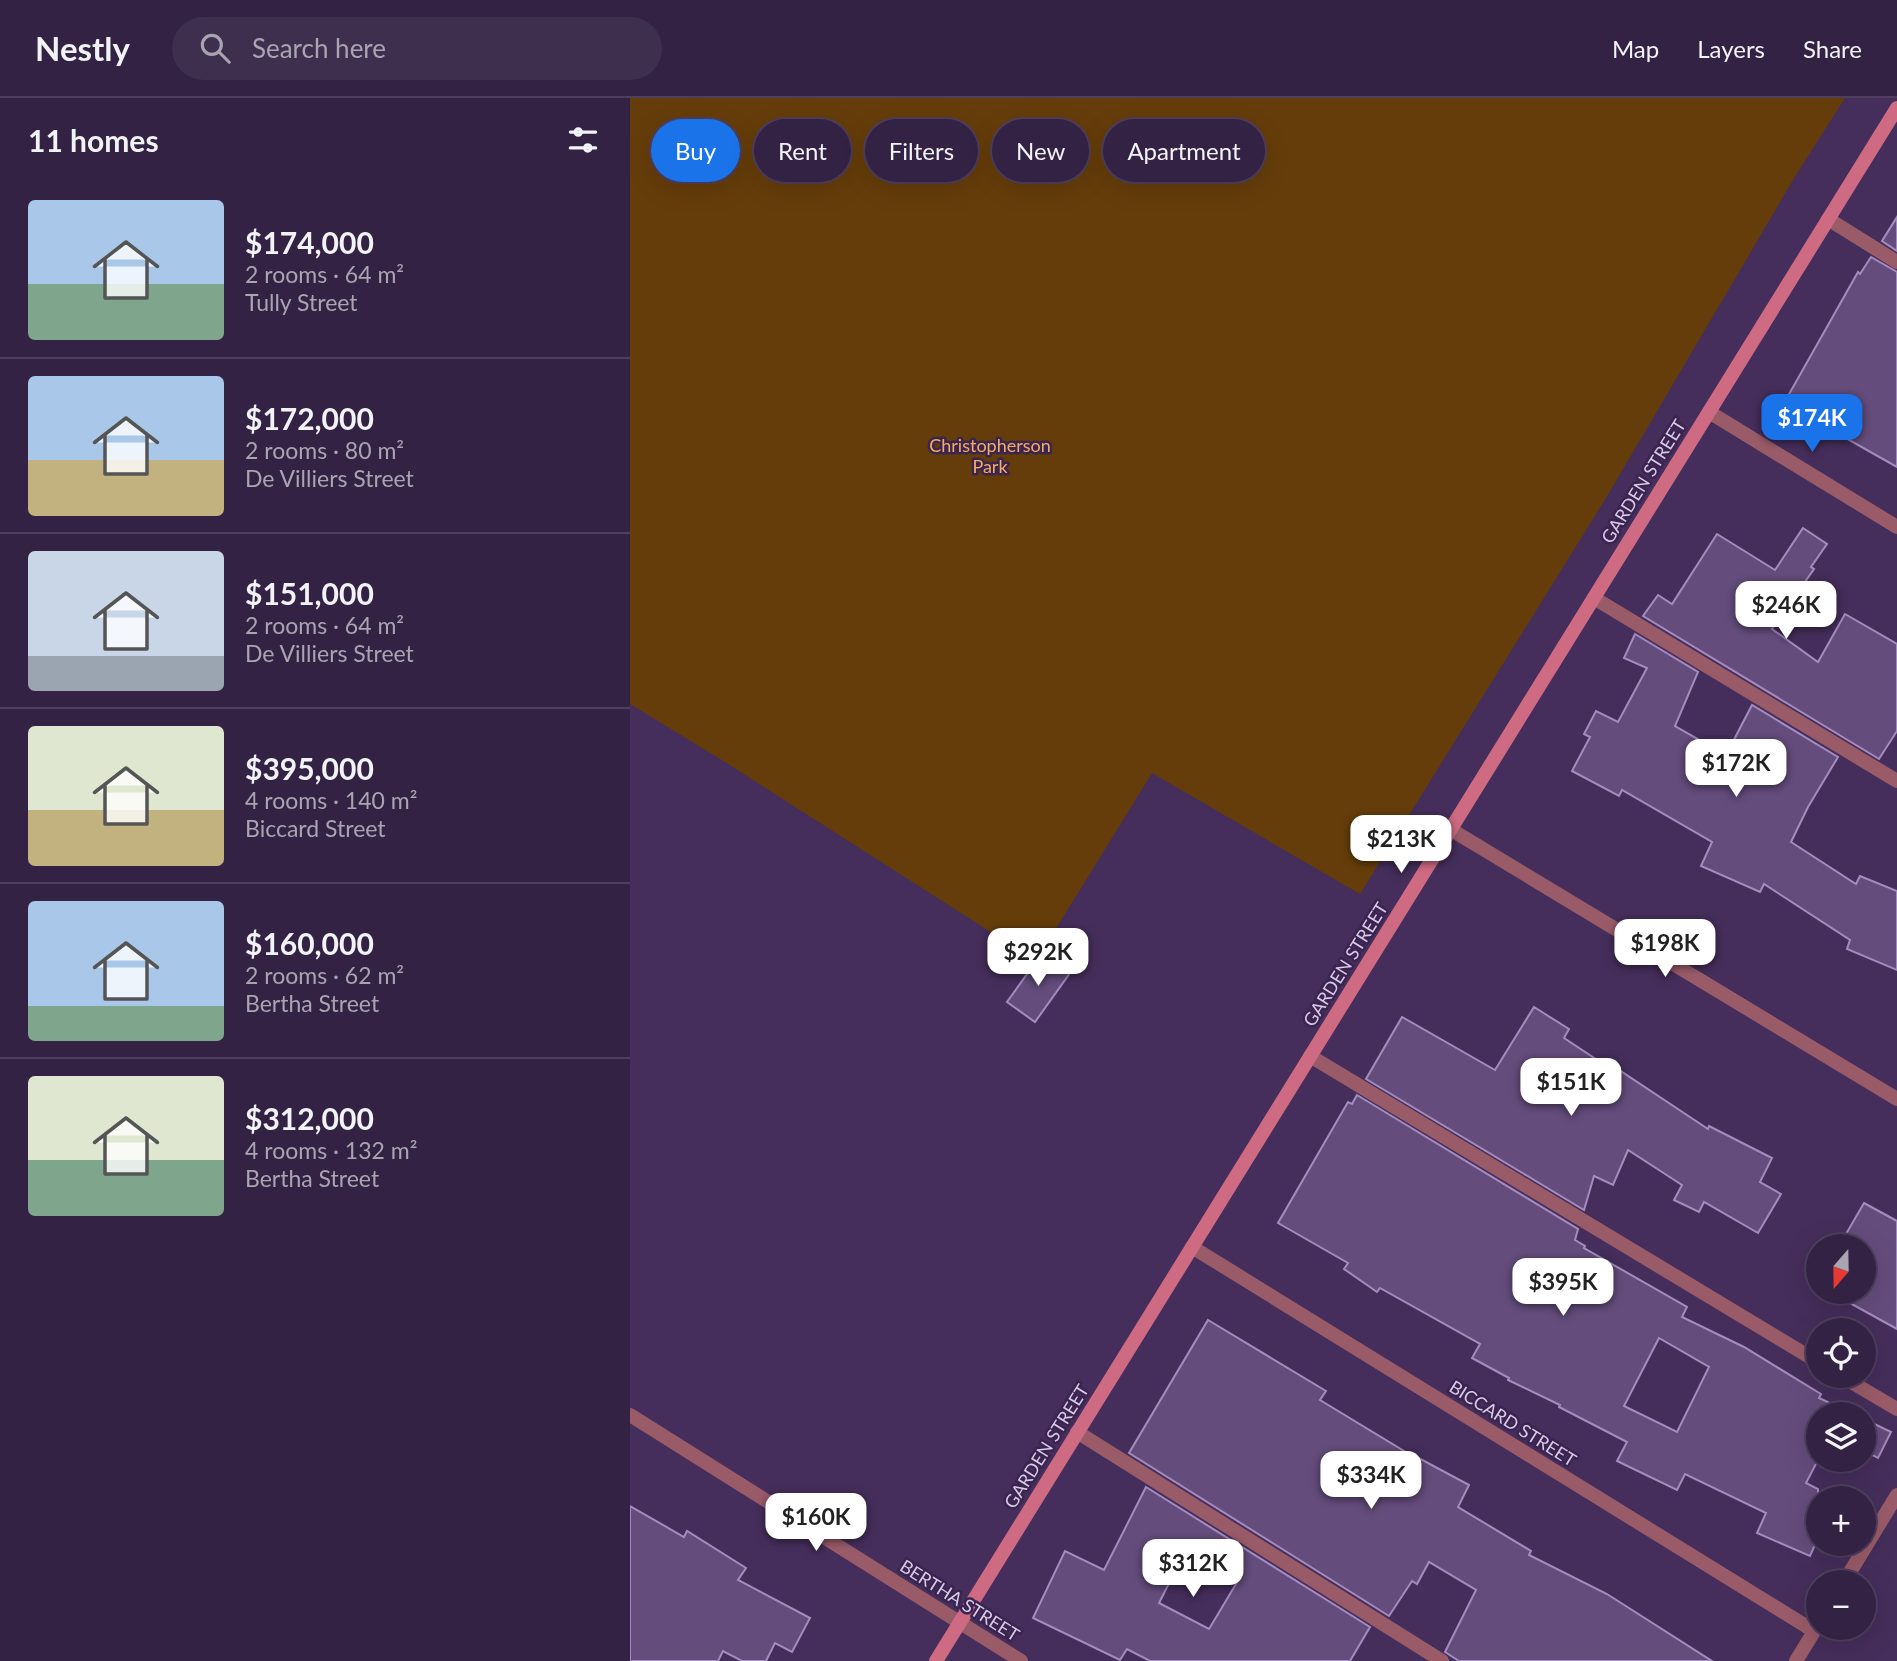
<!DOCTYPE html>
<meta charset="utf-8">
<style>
:root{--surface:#342244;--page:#3f2f4f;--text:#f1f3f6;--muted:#a9a4b2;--line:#4e3f5d;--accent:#1a73e8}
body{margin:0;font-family:Lato,sans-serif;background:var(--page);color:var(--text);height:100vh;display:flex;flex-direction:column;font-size:26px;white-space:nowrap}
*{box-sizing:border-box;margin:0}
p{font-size:23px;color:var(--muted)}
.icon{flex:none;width:38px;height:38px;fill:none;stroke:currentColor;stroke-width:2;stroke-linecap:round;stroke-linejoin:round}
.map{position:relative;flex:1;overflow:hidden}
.drawer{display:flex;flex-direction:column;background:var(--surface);width:630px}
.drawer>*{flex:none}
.hud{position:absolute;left:21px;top:21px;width:665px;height:63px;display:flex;gap:14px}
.needle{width:46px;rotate:200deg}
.buttons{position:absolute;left:1176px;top:1136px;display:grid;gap:14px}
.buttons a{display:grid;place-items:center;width:70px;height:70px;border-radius:50%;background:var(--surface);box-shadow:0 7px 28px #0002,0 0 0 2px var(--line);font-size:35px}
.price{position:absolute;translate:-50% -60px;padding:0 16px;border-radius:14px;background:#fff;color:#222;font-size:23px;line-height:46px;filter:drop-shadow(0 2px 4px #0008)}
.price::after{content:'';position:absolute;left:50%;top:42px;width:21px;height:16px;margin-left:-10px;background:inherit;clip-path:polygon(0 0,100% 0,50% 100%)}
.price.on{background:var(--accent);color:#fff}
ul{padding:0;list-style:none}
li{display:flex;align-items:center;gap:21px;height:175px;padding:0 28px}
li+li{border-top:2px solid var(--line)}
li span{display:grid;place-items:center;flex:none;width:196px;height:140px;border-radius:7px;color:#555}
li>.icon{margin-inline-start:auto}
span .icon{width:84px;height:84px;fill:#fffc;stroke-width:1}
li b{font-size:30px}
h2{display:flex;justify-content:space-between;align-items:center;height:84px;padding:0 28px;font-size:30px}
.pill{padding:0 24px;border-radius:32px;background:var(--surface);box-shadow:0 7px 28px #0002,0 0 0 2px var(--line);font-size:24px;line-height:63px}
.pill.on{background:var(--accent);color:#fff}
header{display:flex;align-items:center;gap:42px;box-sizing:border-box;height:98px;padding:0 35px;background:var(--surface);border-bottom:2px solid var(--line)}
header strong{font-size:33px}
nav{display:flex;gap:38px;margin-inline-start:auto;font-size:24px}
.search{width:490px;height:63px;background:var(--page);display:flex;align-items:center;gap:18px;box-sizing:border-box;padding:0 24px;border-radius:38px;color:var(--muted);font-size:26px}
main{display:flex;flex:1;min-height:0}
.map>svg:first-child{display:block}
.green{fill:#653d0a}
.building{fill:#644c7c;stroke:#a58cc0;stroke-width:2;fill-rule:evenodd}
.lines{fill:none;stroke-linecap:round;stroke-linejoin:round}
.lane{stroke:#9a5b69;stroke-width:14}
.street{stroke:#9a5b69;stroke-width:14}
.secondary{stroke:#ce6a82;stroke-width:14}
.labels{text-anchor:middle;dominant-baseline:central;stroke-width:5;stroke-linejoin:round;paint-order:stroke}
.park-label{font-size:18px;fill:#f5ad5f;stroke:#3b2450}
.street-label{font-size:18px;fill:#d8cbe7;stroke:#3b2450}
</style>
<header>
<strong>Nestly</strong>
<div class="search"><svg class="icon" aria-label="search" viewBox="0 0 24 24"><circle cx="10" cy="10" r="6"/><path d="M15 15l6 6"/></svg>Search here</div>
<nav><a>Map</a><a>Layers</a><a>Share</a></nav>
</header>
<main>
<section class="drawer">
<h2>11 homes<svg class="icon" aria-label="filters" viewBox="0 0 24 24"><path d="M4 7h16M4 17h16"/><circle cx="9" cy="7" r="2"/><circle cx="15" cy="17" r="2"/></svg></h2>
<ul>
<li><span style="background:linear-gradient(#a9c7e8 60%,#7fa58c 0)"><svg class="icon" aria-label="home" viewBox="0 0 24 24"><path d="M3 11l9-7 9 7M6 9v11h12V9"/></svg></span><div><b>$174,000</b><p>2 rooms · 64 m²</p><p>Tully Street</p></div></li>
<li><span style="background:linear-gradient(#a9c7e8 60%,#c2b280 0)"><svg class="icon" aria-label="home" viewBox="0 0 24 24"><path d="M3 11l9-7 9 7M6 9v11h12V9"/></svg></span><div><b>$172,000</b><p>2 rooms · 80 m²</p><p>De Villiers Street</p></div></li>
<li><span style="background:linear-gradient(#c9d6e8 75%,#9aa5b1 0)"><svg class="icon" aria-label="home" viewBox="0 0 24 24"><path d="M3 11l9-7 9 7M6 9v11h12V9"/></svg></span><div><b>$151,000</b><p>2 rooms · 64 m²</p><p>De Villiers Street</p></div></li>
<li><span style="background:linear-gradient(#dfe7d0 60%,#c2b280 0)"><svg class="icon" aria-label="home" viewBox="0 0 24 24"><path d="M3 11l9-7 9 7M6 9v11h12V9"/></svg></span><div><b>$395,000</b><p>4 rooms · 140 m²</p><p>Biccard Street</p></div></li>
<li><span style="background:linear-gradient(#a9c7e8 75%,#7fa58c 0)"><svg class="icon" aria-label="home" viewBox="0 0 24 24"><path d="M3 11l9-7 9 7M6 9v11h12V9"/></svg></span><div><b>$160,000</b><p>2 rooms · 62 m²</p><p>Bertha Street</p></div></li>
<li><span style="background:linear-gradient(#dfe7d0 60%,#7fa58c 0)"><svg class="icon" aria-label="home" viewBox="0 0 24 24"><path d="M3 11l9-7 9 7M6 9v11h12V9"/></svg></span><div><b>$312,000</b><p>4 rooms · 132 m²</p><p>Bertha Street</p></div></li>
</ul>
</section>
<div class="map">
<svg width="1267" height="1563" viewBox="0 0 1267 1563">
<rect width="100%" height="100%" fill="#452e5b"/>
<polygon class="green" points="0,0 1215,0 1166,77 976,400 730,796 522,675 406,863 95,664 0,606"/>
<g class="building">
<polygon points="1267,119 1267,153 1252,143"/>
<polygon points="1241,159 1267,174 1267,369 1154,305 1228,174 1230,176"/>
<polygon points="1173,430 1197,446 1181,469 1184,471 1142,531 1188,564 1215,516 1267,546 1267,633 1249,661 1013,518 1028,497 1042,506 1087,436 1145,472"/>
<polygon points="1005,536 1068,574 1045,628 1096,657 1122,607 1208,659 1178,709 1161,744 1226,786 1230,778 1267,793 1267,872 1217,851 1220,842 1134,786 1130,794 1071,768 1082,744 992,692 989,698 942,673 960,639 954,636 966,613 988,624 1017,570 994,560"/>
<polygon points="412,855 440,875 405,924 377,904"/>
<polygon points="904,909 939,931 934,940 978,969 980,966 1078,1031 1079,1028 1142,1060 1130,1084 1151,1096 1128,1135 1074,1104 1069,1114 1044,1102 1052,1087 998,1052 983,1087 964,1078 954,1112 736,981 772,919 865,972"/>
<path d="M727 997 948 1131 945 1142 955 1148 954 1150 1057 1209 1052 1219 1114 1249 1191 1296 1189 1300 1223 1316H1188V1362L1176 1385 1188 1391V1440L1180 1458 1127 1435 1136 1415 1055 1376 1047 1392 987 1363 997 1344 929 1309 930 1307 878 1282 879 1280 842 1260 850 1246 750 1190 747 1194 714 1171 718 1165 648 1125 718 1004 722 1006ZM1029 1240 1079 1269 1047 1334 994 1308Z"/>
<polygon points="1234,1105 1267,1123 1267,1231 1200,1194 1234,1194 1234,1148 1209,1148"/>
<polygon points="578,1222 696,1293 690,1302 784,1359 785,1358 839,1387 828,1409 901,1453 899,1457 977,1496 1082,1563 829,1563 815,1554 846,1492 799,1464 787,1486 782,1483 759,1518 499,1355"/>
<polygon points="1234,1321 1261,1334 1248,1360 1234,1353"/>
<path d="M516 1389 740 1529 720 1563H520L497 1551 490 1562 403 1520 435 1453 474 1472ZM557 1450 612 1476 579 1531 529 1505Z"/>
<polygon points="0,1408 54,1439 57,1433 116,1470 108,1482 180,1520 162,1554 145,1545 136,1563 112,1563 93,1553 88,1563 0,1563"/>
</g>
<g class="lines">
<g class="lane">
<polyline points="1198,121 1267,164"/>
<polyline points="964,500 1267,683"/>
<polyline points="680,958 1188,1264"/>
<polyline points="1211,1278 1267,1311"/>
<polyline points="447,1334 812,1563"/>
</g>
<g class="street">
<polyline points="1079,314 1267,429"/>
<polyline points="820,731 1267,1001"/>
<polyline points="562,1149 1184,1533"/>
<polyline points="0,1317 391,1563"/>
<polyline points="1214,1484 1267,1397"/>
<polyline points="1166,1563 1188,1527"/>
</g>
<polyline class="secondary" points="306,1563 1267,10"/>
</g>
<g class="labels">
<g class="park-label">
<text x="360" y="347">Christopherson<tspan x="360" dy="21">Park</tspan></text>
</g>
<g class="street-label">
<text transform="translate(1013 383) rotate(-58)">GARDEN STREET</text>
<text transform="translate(715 866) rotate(-58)">GARDEN STREET</text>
<text transform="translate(883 1325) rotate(32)">BICCARD STREET</text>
<text transform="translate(416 1348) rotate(-58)">GARDEN STREET</text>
<text transform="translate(330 1502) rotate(32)">BERTHA STREET</text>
</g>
</g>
</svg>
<div class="buttons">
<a><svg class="needle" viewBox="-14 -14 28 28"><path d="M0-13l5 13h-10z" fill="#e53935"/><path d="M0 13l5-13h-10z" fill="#a9a4b2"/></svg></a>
<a><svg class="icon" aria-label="locate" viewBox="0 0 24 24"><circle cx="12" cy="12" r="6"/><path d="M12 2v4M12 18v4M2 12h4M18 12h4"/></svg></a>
<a><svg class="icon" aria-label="layers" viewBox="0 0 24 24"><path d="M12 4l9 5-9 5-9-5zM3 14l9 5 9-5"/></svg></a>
<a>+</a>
<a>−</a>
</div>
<b class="price on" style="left:1182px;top:356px">$174K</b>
<b class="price" style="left:1156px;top:543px">$246K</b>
<b class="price" style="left:1106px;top:701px">$172K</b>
<b class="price" style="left:771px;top:777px">$213K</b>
<b class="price" style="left:1035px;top:881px">$198K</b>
<b class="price" style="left:408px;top:890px">$292K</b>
<b class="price" style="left:941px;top:1020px">$151K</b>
<b class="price" style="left:933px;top:1220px">$395K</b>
<b class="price" style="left:741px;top:1413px">$334K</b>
<b class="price" style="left:186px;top:1455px">$160K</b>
<b class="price" style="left:563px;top:1501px">$312K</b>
<div class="hud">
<a class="pill on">Buy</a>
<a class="pill">Rent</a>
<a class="pill">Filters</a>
<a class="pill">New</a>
<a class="pill">Apartment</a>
</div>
</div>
</main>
